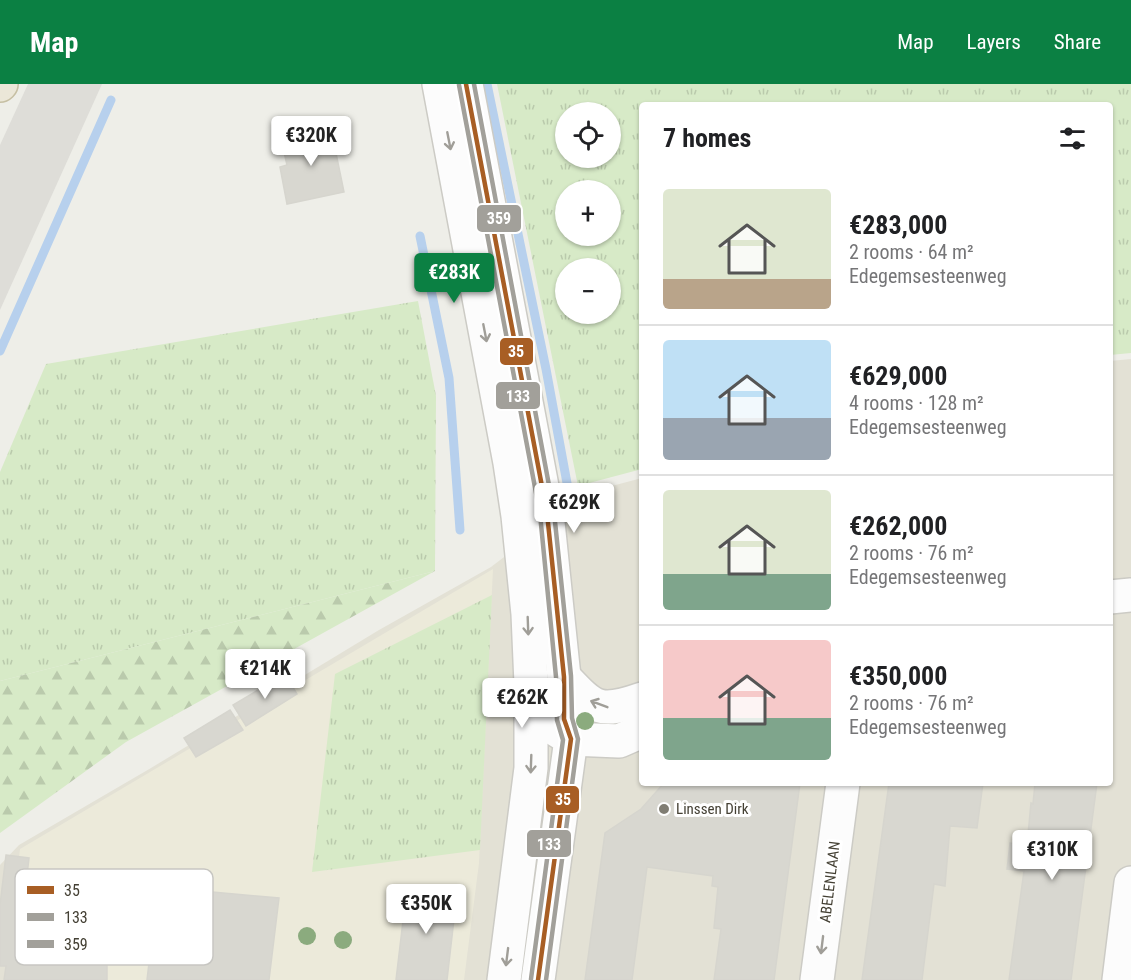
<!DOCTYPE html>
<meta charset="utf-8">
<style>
:root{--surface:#fff;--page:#f2f2f2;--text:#202124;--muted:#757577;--line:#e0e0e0;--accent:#0b8043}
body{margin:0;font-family:"Roboto Condensed",sans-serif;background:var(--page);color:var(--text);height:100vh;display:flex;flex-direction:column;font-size:22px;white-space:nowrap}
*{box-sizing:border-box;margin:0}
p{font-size:20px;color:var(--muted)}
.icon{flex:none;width:33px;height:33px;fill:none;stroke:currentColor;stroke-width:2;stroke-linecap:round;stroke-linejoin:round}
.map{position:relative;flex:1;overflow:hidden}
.side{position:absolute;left:639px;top:18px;width:474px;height:684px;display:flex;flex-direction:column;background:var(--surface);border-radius:6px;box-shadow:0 2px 4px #0004}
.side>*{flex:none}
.buttons{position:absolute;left:555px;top:18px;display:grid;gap:12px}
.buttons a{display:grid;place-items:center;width:66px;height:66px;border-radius:50%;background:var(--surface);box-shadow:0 2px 4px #0004;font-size:30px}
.price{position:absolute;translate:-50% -51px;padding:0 14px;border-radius:6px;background:#fff;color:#222;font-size:20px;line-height:39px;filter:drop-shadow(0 2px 3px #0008)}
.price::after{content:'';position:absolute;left:50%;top:36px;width:18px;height:14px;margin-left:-9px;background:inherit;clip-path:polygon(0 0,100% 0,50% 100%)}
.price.on{background:var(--accent);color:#fff}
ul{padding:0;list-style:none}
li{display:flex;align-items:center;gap:18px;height:150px;padding:0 24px}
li+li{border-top:2px solid var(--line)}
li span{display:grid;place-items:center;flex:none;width:168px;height:120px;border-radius:6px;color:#555}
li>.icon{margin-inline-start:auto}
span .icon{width:72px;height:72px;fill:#fffc;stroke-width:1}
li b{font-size:26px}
h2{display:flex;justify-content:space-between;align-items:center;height:72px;padding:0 24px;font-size:26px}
header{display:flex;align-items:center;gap:36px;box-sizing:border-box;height:84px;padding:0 30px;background:var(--accent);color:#fff}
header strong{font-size:28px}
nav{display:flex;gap:33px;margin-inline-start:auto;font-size:21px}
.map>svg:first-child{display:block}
.residential{fill:#e3e1d5}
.education{fill:#eceada}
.grass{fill:url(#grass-tufts);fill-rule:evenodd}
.forest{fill:url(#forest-firs)}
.parking{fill:#deddd8}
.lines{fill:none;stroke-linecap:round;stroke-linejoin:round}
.stream{stroke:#b7d0ed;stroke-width:9}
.building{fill:#d8d7d0;stroke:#d6d5ce;stroke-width:1.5}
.street-casing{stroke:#cccbc5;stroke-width:36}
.highway-casing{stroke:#c6bfa3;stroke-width:36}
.street{stroke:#fcfcfc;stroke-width:33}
.highway{stroke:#ebe7d8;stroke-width:33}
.bus-1-casing{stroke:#fff;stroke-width:9}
.bus-2-casing{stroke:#fff;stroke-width:9}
.bus-3-casing{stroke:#fff;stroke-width:9}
.bus-1{stroke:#a85e24;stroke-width:4.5}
.bus-2{stroke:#a2a09a;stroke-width:4.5}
.bus-3{stroke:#a2a09a;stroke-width:4.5}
.tree{fill:#8bab7e}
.oneway{stroke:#a09e98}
.poi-dot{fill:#807d73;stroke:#fff;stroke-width:2}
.labels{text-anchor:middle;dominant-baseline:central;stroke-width:6;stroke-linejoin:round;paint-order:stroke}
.poi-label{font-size:15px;fill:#444034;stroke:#fff;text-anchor:start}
.street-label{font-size:15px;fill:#444034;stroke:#fff}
.key{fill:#fff;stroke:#c7c6c2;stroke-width:1.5}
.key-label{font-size:16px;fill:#444034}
.line-badge{stroke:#fff;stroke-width:2}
.badge-label{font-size:16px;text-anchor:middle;font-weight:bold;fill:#fff}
</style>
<header>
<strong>Map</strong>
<nav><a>Map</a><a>Layers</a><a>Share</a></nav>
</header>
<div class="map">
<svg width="1131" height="896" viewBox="0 0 1131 896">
<defs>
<pattern id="grass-tufts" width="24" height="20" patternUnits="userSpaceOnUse" patternTransform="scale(1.5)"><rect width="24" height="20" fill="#d7eac7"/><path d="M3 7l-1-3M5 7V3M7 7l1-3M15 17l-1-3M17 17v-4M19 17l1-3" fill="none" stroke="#bacaac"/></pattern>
<pattern id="forest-firs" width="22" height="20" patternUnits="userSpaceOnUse" patternTransform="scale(1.5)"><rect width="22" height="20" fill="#d7eac7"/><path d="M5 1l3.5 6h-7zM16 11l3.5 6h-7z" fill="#bacaac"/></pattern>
</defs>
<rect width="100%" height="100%" fill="#eeeee8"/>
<polygon class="residential" points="1131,275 1131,896 0,896 0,781 19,761 151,684 379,546 491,483 589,408 642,394 642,699 1110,699 1110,277"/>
<polygon class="education" points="493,485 479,779 464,896 4,896 20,765"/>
<g class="grass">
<path d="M497 0H1131V269L1110 271V21H642V385L578 402ZM566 28H610V74H566ZM566 106H610V152H566ZM610 184V230H566V184Z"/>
<polygon points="418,217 436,312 435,487 0,597 0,388 46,280"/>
<polygon points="492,511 480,766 312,788 335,590"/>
</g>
<polygon class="forest" points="435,487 126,658 0,749 0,597"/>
<polygon class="parking" points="28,0 102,0 0,226 0,61"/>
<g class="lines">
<g class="stream">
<polyline points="487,0 546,285 569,410"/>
<polyline points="420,152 449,294 460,446"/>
<polyline points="0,267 111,16"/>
<polyline points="521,896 543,730"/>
</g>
</g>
<g class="building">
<polygon points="331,45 344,108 287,120 280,83 287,81 281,55"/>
<polygon points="285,590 297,610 246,642 233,621"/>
<polygon points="230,626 243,646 196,673 184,654"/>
<polygon points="664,699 800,699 774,896 714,896 721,845 714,844 718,803 712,802 713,792 647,783 632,896 585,896 605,749 641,725"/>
<polygon points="889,699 983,699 977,744 950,742 945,802 934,800 922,896 862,896"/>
<polygon points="1035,699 1097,699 1071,896 1009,896 1024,787 1007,785 1010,759 1027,761 1031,719 1033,720"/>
<polygon points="6,771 29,774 18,869 107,880 107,896 4,896 6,882 0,882 0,821"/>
<polygon points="158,803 279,814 269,896 147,896"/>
<polygon points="407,803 457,809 447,896 396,896"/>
</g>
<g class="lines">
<g class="street-casing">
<g id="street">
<polyline points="439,0 510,379 518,432 528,530 531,600 531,684 504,896"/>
<polyline points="466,0 547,429 564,593 564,635 571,655 538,896"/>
<polyline points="1110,513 1131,511"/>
<path d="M564 593C594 625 599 630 642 615"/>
<polyline points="553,644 571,655 619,657 642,647"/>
<polyline points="817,896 843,699"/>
<polyline points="1119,896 1131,799"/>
</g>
</g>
<g class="highway-casing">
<polyline id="highway" points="0,1 1,0"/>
</g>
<use href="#street" class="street"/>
<use href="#highway" class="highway"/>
<g class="bus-1-casing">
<polyline id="bus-1" points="466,0 547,429 564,593 564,635 571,655 538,896"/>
</g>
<g class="bus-2-casing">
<polyline id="bus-2" points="459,1 540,430 556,593 557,636 563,656 531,895"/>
</g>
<g class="bus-3-casing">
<polyline id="bus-3" points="474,0 554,428 571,592 572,634 578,655 546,896"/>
</g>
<use href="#bus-1" class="bus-1"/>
<use href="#bus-2" class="bus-2"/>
<use href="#bus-3" class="bus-3"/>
</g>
<g class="tree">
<circle cx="585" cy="637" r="9"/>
<circle cx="307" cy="852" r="9"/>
<circle cx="343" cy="856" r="9"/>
</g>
<defs><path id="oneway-shaft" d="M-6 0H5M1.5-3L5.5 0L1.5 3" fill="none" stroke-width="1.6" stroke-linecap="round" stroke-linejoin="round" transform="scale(1.5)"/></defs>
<g class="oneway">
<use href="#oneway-shaft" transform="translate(449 57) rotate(79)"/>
<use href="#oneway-shaft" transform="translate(485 249) rotate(79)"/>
<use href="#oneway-shaft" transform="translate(528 542) rotate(88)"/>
<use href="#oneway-shaft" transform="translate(599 620) rotate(-159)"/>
<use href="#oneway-shaft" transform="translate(531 680) rotate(92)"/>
<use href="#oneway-shaft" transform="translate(822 861) rotate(97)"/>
<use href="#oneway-shaft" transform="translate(507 873) rotate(97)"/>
</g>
<circle class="poi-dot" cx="664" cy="725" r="6"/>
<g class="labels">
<g class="poi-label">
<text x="676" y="725">Linssen Dirk</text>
</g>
<g class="street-label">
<text transform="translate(830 798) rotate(-83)">ABELENLAAN</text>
</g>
</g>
<rect x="15" y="785" width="198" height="96" rx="9" class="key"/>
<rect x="27" y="802" width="27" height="8" fill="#a85e24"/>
<rect x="27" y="829" width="27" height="8" fill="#a2a09a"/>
<rect x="27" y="856" width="27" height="8" fill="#a2a09a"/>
<g class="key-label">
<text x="64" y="812">35</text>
<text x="64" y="839">133</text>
<text x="64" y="866">359</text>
</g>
<g class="line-badge">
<rect x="476" y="120" width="46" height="29" rx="6" fill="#a2a09a"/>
<rect x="499" y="253" width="35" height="29" rx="6" fill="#a85e24"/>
<rect x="495" y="297" width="46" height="29" rx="6" fill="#a2a09a"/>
<rect x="545" y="701" width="35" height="29" rx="6" fill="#a85e24"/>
<rect x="526" y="745" width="46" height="29" rx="6" fill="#a2a09a"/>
</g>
<g class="badge-label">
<text x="499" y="140">359</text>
<text x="516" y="273">35</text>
<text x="518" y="318">133</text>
<text x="563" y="721">35</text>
<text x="549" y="766">133</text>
</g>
</svg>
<div class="buttons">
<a><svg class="icon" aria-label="locate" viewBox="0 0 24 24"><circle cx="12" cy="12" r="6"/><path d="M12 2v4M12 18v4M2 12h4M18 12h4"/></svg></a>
<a>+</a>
<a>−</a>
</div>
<b class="price" style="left:311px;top:83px">€320K</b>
<b class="price on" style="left:454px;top:220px">€283K</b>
<b class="price" style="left:574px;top:450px">€629K</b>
<b class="price" style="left:265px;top:616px">€214K</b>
<b class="price" style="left:522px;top:645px">€262K</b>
<b class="price" style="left:1052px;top:797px">€310K</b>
<b class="price" style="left:426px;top:851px">€350K</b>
<section class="side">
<h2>7 homes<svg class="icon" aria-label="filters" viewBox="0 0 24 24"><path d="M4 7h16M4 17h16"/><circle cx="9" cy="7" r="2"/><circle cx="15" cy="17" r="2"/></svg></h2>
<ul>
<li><span style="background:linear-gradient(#dfe7d0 75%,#b9a48a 0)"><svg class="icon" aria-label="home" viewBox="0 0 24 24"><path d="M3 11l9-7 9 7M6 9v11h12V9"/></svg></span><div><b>€283,000</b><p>2 rooms · 64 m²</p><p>Edegemsesteenweg</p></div></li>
<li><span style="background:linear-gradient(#bfe0f5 65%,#9aa5b1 0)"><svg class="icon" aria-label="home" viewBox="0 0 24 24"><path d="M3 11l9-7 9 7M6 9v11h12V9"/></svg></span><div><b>€629,000</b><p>4 rooms · 128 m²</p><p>Edegemsesteenweg</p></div></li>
<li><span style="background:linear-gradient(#dfe7d0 70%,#7fa58c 0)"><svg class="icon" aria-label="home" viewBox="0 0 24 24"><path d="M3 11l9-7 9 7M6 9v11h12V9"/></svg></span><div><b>€262,000</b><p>2 rooms · 76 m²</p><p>Edegemsesteenweg</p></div></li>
<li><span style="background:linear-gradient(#f6c9c9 65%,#7fa58c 0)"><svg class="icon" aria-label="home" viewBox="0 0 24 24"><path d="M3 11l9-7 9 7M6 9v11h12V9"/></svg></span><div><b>€350,000</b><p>2 rooms · 76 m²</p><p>Edegemsesteenweg</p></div></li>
</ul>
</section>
</div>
